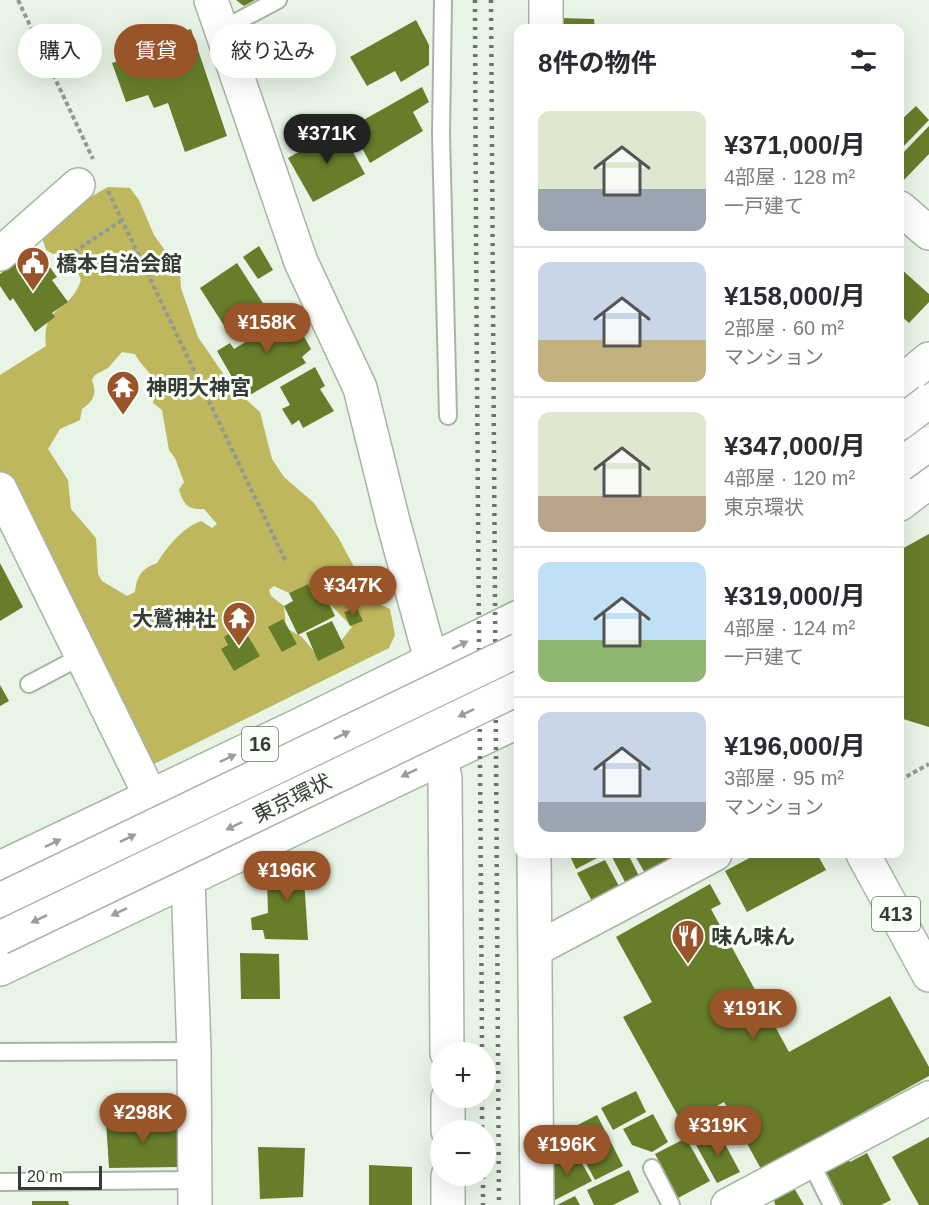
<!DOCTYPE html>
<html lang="ja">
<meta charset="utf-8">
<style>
:root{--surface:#fff;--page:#f7f7f7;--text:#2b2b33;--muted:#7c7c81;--line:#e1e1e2;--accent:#9a542a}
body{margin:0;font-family:Helvetica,"Noto Sans JP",sans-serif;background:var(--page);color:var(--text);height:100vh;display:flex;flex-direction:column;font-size:22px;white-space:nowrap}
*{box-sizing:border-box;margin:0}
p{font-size:20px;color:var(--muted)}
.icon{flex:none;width:33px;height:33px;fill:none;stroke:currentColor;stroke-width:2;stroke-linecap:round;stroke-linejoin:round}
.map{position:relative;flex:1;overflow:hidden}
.side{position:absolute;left:514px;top:24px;width:390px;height:834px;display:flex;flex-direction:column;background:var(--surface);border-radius:12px;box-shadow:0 6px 24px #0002}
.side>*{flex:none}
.hud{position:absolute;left:18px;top:24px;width:406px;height:54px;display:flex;gap:12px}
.buttons{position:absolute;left:430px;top:1042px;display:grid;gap:12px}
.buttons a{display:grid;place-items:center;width:66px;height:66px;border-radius:50%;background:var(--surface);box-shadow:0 6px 24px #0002;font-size:30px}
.scale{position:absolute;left:18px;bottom:15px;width:84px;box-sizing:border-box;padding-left:6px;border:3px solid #363b36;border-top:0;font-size:16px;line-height:21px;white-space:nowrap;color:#363b36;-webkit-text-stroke:4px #fafff9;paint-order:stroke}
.price{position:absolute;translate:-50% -51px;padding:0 14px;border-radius:21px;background:var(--accent);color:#fff;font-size:20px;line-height:39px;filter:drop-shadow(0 2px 3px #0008)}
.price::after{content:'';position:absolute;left:50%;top:36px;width:18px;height:14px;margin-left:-9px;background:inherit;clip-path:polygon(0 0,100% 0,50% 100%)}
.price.on{background:#222;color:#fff}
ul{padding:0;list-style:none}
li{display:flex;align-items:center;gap:18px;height:150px;padding:0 24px}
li+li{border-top:2px solid var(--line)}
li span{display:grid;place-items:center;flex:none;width:168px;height:120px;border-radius:12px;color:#555}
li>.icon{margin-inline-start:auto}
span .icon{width:72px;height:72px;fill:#fffc;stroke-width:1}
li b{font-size:26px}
h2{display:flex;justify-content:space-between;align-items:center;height:72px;padding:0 24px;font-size:26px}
.chip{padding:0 21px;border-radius:27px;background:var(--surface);box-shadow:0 6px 24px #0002;font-size:21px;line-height:54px}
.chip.on{background:var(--accent);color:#fff}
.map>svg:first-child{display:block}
.forest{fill:#beb75d;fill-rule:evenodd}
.building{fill:#667e2a}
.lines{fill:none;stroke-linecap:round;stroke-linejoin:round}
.lane-casing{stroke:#a9b4a7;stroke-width:20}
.street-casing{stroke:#a9b4a7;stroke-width:36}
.secondary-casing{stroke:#a9b4a7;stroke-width:36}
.highway-casing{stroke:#a9b4a7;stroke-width:36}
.path{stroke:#929b91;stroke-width:4;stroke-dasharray:4.5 3;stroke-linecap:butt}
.lane{stroke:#fff;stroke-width:16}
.street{stroke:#fff;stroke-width:33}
.secondary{stroke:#fff;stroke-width:33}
.highway{stroke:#fff;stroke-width:33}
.rail{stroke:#6d746c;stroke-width:4.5;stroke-dasharray:3 6;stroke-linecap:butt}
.highway-bridge-casing{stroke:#a9b4a7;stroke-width:36;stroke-linecap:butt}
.highway-bridge{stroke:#fff;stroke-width:33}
.oneway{fill:#9a9d9a}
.labels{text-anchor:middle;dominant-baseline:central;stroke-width:6;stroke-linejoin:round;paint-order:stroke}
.shield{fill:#fafff9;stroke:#717670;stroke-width:1.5}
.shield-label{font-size:20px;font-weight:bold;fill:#363b36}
.poi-label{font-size:21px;font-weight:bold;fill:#363b36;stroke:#fafff9;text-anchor:start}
.street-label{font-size:21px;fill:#363b36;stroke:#fafff9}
</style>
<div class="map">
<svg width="929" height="1205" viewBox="0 0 929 1205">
<rect width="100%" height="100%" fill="#e8f4e6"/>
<path class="forest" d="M108 187 130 188 139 200 154 235 180 272 181 288 198 337 233 388 260 412 272 459 284 477 314 503 338 537 360 578 372 586 375 598 380 604 390 609 395 635 389 648 152 765 26 526 0 472V375L46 346C41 304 70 314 81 280L76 267 79 256 70 250 53 254 46 250 42 238 71 208ZM122 352 135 354C140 365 156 376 156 388 155 393 153 398 153 403L162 410 169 450 175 458 184 482 179 490C184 505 188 510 204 509L217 524 212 528 201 521C182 528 167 547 157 563 141 569 137 576 135 592L127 596 102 581 98 574 96 538 71 509 68 480 48 449 60 429 80 420 82 409C94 400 97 395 92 380L95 375 108 368ZM308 584 312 592 321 587 330 604 352 627 336 647 317 655 302 637 286 628 284 606 271 596 269 590 274 586 289 593Z"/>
<g class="building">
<polygon points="236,0 255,0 244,6"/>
<polygon points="561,18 594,19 595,28 561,28"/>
<polygon points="416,20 429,45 429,65 401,82 395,71 367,86 350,57"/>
<polygon points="191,29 227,136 185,152 168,103 154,108 148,95 126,102 112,63 153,50 152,40"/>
<polygon points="422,87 429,102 413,112 423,131 370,163 351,127"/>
<polygon points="916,106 929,120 900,150 900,121"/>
<polygon points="929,126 929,154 900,184 900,156"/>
<polygon points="340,128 365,174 313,202 288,158"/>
<polygon points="259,246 273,270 258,279 243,257"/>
<polygon points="30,252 35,259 41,255 57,277 52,280 68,302 52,313 55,317 35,332 13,298 10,301 0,286 0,274"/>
<polygon points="237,263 268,311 230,335 200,288"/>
<polygon points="900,268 929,294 929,302 909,323 900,315"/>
<polygon points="288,308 311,349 302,357 306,363 248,396 240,391 217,351 230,343 234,349 257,335 253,329"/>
<polygon points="315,367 325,386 320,389 334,411 303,428 299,420 292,425 282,409 290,405 280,387"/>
<polygon points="929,534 929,727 900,718 900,550"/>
<polygon points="0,563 23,607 0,621"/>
<polygon points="308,584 312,592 321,587 335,616 298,635 284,606 293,601 289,593"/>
<polygon points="357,608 363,621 350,626 344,612"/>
<polygon points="283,619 297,644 282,652 268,627"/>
<polygon points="332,621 345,648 318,661 306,633"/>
<polygon points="242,626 260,656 234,671 221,649 228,645 224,637"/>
<polygon points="0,685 9,701 0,706"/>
<polygon points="569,854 605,854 576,869"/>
<polygon points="615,854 628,854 640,878 626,884 611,855"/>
<polygon points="634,854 675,854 677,857 645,873"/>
<polygon points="757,854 817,854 826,870 747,912 725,871"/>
<polygon points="316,858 317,878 304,879 308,940 265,939 263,930 252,930 251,918 268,913 267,876 299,859"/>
<polygon points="605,860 620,888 592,901 577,873"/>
<polygon points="710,884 721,904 711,909 789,1052 890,996 929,1067 929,1076 761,1169 724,1102 683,1125 623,1017 652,1002 616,937"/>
<polygon points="240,953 279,954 280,999 241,999"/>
<polygon points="636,1091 646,1112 613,1130 601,1108"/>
<polygon points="653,1114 668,1142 652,1152 632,1145 623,1129"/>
<polygon points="597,1115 623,1166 595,1180 568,1130"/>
<polygon points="106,1121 179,1121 180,1167 109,1168"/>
<polygon points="718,1131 740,1172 717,1183 695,1143"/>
<polygon points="929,1137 929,1205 919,1205 892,1157"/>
<polygon points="686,1138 710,1181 678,1198 655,1154"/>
<polygon points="258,1147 305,1148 303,1197 260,1199"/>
<polygon points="575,1151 592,1181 553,1201 547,1188 554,1182 547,1166"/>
<polygon points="867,1153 891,1200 881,1205 843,1205 825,1170 847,1157 850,1162"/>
<polygon points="369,1165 412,1167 412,1205 369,1205"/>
<polygon points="629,1170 639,1192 613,1205 594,1205 587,1190"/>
<polygon points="794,1188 804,1205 775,1205 774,1199"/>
<polygon points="575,1196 580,1205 557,1205"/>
<polygon points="32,1201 68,1201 69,1205 32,1205"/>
</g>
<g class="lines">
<g class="lane-casing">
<g id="lane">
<polyline points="443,0 441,135 448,416"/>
<polyline points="221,30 278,0"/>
<polyline points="29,684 82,656"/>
<polyline points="0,1052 194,1051"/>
<polyline points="810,1161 832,1205"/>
<polyline points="652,1168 671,1205"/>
<polyline points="0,1182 194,1180"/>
</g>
</g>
<g class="street-casing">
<g id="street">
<polyline points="546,0 546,28"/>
<polyline points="900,208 929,233"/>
<polyline points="0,254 78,185"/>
<polyline points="0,489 150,795"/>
<polyline points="441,758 445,778 447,1053"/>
<polyline points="534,854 537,1205"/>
<polyline points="188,879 194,1051 195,1205"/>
<polyline points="536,949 715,854"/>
<polyline points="448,1098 448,1131"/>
<polyline points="448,1176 448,1205"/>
<polyline points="728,1205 929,1098"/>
</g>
</g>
<g class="secondary-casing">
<polyline id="secondary" points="211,0 301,262 360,388 393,521 431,660"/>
</g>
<g class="highway-casing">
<g id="highway">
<polyline points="900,383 929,359"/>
<polyline points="900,504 929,482"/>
<polyline points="863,854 929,975"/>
<polyline points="0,868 306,722 519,617"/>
<polyline points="0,969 519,721"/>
</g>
</g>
<g class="path">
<polyline points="18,0 93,159"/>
<polyline points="108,191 286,562"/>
<polyline points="68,256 122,220"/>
<polyline points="900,780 929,764"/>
</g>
<use href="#lane" class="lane"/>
<use href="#street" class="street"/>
<use href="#secondary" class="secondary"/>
<use href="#highway" class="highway"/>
<g class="rail">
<path d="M475 0C476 351 480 702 482 1053"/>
<polyline points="491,0 499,1205"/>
<polyline points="482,1098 482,1131"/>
<polyline points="483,1176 483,1205"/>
</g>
<g class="highway-bridge-casing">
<g id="highway-bridge">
<polyline points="900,423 929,401"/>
<polyline points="900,465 929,444"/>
<polyline points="0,900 519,650"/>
<polyline points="0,938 519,688"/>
</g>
</g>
<use href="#highway-bridge" class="highway-bridge"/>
</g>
<defs><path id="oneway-solid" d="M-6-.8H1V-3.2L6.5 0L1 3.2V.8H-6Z" transform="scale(1.5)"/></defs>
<g class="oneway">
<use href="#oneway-solid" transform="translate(460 645) rotate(-26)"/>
<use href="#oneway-solid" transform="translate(466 713) rotate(154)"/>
<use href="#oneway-solid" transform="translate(342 735) rotate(-26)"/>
<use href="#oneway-solid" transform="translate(228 758) rotate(-25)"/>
<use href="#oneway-solid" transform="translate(409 773) rotate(154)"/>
<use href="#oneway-solid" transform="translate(234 826) rotate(154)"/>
<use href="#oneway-solid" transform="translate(128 838) rotate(-26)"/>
<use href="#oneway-solid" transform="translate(53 843) rotate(-26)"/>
<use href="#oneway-solid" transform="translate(119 912) rotate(154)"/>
<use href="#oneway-solid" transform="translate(39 919) rotate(154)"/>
</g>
<defs>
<g id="civic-pin" transform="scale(1.725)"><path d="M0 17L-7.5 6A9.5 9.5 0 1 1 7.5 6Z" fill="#9a542a" stroke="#fafff9"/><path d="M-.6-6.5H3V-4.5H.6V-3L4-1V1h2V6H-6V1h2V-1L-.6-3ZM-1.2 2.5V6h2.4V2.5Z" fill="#fff"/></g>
<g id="temple-pin" transform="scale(1.725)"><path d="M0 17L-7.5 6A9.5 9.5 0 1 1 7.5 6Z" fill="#9a542a" stroke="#fafff9"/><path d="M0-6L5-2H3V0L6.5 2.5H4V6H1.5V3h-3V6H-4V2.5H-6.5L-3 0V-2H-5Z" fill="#fff"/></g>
<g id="restaurant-pin" transform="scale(1.725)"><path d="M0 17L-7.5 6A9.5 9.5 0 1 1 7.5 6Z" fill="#9a542a" stroke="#fafff9"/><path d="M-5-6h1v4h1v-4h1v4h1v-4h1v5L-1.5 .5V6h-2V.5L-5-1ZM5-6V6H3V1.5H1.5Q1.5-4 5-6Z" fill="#fff"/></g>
</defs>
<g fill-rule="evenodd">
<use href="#civic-pin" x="33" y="263"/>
<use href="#temple-pin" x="123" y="387"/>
<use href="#temple-pin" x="239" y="618"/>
<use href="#restaurant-pin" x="688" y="936"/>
</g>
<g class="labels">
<g class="shield">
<rect x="242" y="727" width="36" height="34" rx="4.5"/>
<rect x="872" y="897" width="48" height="34" rx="4.5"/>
</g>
<g class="shield-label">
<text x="260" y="744">16</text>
<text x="896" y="914">413</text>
</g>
<g class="poi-label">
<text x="56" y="263">橋本自治会館</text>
<text x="146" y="387">神明大神宮</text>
<text x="216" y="618" text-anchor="end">大鷲神社</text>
<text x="711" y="936">味ん味ん</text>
</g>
<g class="street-label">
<text transform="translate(292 798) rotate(-26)">東京環状</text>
</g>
</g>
</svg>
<div class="buttons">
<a>+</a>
<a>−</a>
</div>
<div class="scale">20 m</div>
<b class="price on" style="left:327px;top:165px">¥371K</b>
<b class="price" style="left:267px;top:354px">¥158K</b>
<b class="price" style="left:353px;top:617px">¥347K</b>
<b class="price" style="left:287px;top:902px">¥196K</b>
<b class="price" style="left:753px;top:1040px">¥191K</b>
<b class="price" style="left:143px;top:1144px">¥298K</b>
<b class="price" style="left:718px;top:1157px">¥319K</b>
<b class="price" style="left:567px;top:1176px">¥196K</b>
<div class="hud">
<a class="chip">購入</a>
<a class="chip on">賃貸</a>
<a class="chip">絞り込み</a>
</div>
<section class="side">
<h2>8件の物件<svg class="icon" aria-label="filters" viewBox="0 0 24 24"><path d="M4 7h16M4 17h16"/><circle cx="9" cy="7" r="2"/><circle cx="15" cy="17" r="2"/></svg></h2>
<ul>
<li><span style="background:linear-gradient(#dfe7d0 65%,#9aa5b1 0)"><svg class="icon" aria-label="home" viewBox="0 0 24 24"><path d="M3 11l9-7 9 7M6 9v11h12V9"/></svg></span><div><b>¥371,000/月</b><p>4部屋 · 128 m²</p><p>一戸建て</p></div></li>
<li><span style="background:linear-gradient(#c9d6e8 65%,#c2b280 0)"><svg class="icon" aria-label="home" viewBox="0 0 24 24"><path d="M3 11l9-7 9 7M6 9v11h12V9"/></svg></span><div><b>¥158,000/月</b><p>2部屋 · 60 m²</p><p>マンション</p></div></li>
<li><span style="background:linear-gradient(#dfe7d0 70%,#b9a48a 0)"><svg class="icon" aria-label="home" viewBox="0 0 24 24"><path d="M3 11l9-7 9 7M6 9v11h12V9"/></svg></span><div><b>¥347,000/月</b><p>4部屋 · 120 m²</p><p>東京環状</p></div></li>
<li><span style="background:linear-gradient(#bfe0f5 65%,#8fb573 0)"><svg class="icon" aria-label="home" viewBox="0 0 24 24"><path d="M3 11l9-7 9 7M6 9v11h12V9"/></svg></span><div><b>¥319,000/月</b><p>4部屋 · 124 m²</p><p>一戸建て</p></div></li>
<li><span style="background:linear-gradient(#c9d6e8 75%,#9aa5b1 0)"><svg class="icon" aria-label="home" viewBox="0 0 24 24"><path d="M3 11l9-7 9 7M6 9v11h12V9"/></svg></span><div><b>¥196,000/月</b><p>3部屋 · 95 m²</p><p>マンション</p></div></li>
</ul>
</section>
</div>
